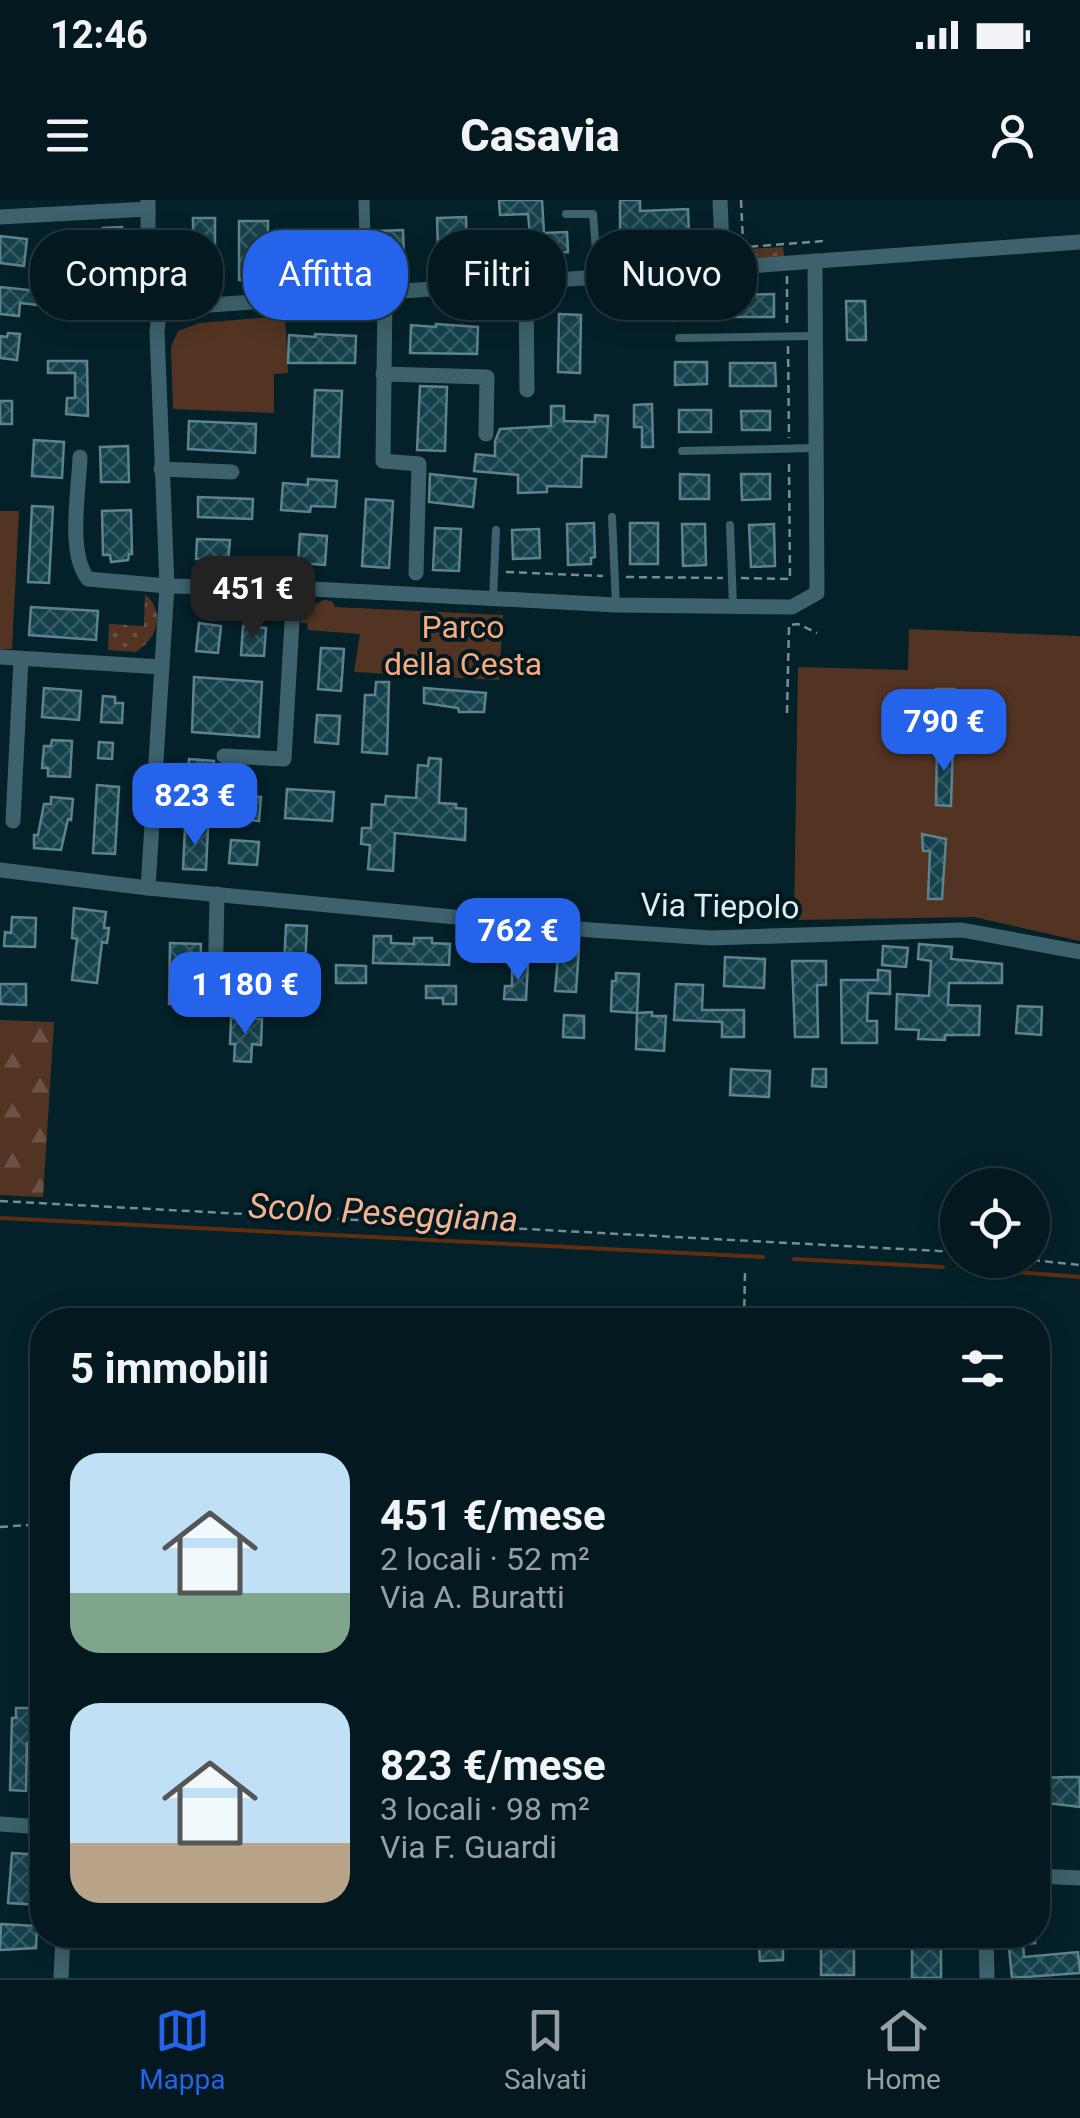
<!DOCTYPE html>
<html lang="it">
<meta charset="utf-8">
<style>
:root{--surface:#03191f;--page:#0d2228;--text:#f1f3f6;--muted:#97a0a4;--line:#24383d;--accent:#2563eb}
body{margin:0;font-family:Roboto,sans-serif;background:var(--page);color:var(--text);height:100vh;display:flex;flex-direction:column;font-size:38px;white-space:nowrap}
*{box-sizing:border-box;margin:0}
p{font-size:32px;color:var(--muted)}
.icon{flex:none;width:55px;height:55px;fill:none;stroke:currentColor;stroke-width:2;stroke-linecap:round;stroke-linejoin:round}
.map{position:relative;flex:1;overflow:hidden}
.details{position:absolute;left:30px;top:1108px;width:1020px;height:640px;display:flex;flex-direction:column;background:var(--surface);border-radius:40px;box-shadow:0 5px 25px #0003,0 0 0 2px var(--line)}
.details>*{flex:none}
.top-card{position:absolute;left:30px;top:30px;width:1020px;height:90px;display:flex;gap:20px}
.tools{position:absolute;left:940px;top:968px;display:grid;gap:20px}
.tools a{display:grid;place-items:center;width:110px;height:110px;border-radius:50%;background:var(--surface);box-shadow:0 5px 25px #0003,0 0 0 2px var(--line);font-size:50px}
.price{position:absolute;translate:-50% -85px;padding:0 22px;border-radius:20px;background:var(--accent);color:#fff;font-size:32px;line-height:65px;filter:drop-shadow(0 2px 5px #0008)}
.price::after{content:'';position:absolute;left:50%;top:60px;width:30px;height:22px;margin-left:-15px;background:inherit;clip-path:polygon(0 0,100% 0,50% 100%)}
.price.active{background:#222;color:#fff}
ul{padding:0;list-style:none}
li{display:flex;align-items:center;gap:30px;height:250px;padding:0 40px}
li span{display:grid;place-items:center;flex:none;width:280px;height:200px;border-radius:30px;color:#555}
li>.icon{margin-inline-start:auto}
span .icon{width:120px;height:120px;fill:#fffc;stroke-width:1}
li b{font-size:42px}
h2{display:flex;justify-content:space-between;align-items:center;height:120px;padding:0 40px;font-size:42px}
.tag{padding:0 35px;border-radius:40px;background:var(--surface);box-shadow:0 5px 25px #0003,0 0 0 2px var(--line);font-size:35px;line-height:90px}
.tag.active{background:var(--accent);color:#fff}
.status{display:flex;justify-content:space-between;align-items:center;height:70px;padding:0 50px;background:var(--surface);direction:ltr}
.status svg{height:28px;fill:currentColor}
header{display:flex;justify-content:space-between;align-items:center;height:130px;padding:0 40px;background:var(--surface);font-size:45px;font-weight:800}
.tabs{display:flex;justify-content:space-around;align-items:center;height:140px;border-top:2px solid var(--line);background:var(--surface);font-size:28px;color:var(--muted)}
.tabs a{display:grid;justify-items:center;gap:5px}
.tabs .active{color:var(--accent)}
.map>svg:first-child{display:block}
.grass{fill:url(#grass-dots)}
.forest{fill:url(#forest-firs)}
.park{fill:#533423}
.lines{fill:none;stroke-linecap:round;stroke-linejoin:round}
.stream{stroke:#602e0f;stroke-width:4}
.building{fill:url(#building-cross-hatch);stroke:#5d838f;stroke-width:2.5}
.path{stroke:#758d94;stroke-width:2.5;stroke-dasharray:8 5;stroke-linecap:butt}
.service{stroke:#3d626d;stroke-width:8}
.pedestrian{stroke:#3d626d;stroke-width:11}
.minor{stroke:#3d626d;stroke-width:15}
.labels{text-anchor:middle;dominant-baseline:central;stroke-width:8;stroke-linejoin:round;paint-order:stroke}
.park-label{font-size:32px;fill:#fca97d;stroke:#00181f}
.street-label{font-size:32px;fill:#daeef4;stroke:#00181f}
.water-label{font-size:35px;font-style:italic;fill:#f6b390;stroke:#00181f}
</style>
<div class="status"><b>12:46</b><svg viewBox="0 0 49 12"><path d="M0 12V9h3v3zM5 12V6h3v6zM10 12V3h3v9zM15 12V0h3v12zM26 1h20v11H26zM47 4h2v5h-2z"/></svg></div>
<header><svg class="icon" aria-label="menu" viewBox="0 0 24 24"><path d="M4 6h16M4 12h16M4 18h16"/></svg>Casavia<svg class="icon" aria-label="person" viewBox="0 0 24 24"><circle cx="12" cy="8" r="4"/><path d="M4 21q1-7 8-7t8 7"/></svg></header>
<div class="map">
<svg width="1080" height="1778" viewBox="0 0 1080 1778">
<defs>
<pattern id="grass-dots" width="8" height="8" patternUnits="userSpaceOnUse" patternTransform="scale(2.5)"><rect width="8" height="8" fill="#533423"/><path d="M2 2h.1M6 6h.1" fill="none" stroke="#6b5244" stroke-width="1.8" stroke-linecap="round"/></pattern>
<pattern id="forest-firs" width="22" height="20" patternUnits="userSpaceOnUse" patternTransform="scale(2.5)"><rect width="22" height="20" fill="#533423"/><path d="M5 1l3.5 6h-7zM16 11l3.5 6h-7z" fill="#6b5244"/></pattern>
<pattern id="building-cross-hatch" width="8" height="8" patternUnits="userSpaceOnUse" patternTransform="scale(2.5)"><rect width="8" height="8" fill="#15414c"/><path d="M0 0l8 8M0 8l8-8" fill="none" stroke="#365d66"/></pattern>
</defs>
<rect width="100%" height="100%" fill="#042129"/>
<g class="grass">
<polygon points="783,47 784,56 737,59 730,50"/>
<path d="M145 394C166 413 158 437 136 452L108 450 109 424 144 426Z"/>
</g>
<polygon class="forest" points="0,820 54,822 43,997 0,995"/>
<g class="park">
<polygon points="285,116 288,173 274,174 274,213 173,209 171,147 178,131 199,123"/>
<polygon points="0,311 19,311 12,449 0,449"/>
<polygon points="324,400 332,401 335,407 503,415 499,480 354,472 360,434 308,430 307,423 300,423 307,408"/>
<polygon points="909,429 1080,436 1080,741 974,717 794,720 798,467 908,470"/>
</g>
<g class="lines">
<g class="stream">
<polyline points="0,1018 763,1057"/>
<polyline points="794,1059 943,1067"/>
<polyline points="963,1068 1080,1077"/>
</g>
</g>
<g class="building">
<polygon points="499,0 542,0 544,33 567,32 568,52 532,55 528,14 500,15"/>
<polygon points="620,0 640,0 640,11 688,9 689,34 640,35 640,56 628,56 628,42 620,42"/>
<polygon points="466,17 467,51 438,52 437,18"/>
<rect x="193" y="18" width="22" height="49"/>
<rect x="239" y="21" width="29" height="59"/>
<polygon points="122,27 123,31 131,30 133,107 97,108 96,75 105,75 103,28"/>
<polygon points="403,30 404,57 378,58 377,31"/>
<polygon points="0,36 27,39 24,66 0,63"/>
<polygon points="297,45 347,46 347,68 296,67"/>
<polygon points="41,61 68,63 65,108 20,103 19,116 0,114 0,87 38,91"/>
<polygon points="774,94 774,117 730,117 730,95"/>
<polygon points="706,97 706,119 674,121 673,98"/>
<polygon points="846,101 865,101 866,140 847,140"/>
<polygon points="559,114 581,115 580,173 558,172"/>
<polygon points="436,124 478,127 477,154 410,153 411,125 436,127"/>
<polygon points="8,133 20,134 17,160 0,158 0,136 7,137"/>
<polygon points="315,134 356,136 355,163 288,163 289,135 315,137"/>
<polygon points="48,161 87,161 88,216 66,214 67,198 75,198 75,173 48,173"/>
<polygon points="675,162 707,162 707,184 675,185"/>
<polygon points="730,163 775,163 776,186 730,186"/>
<polygon points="420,186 447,187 445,251 417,250"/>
<polygon points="315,190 342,191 339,257 312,256"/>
<rect x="0" y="201" width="12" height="23"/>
<polygon points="652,204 653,247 642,247 642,227 634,227 634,205"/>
<polygon points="551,206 564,206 564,221 595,222 595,215 608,216 606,257 582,256 581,287 547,286 547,292 518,293 518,275 474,271 476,254 495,256 495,241 500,229 551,226"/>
<rect x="679" y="210" width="32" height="22"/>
<polygon points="741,211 770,211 770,230 742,230"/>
<polygon points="189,221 256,224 255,253 188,249"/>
<polygon points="34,240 64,242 62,278 32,276"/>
<polygon points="128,246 129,282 101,282 100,247"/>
<polygon points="430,274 476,279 473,307 429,302"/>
<polygon points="680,274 709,275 709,299 680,299"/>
<polygon points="741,274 770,274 770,299 742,300"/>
<polygon points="308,279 337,281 335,307 311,306 310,312 281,310 283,283 308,285"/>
<polygon points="198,297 253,299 252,319 198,317"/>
<polygon points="366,299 393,301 389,368 362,366"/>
<polygon points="32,306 53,307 49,383 28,382"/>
<polygon points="131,310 132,354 129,354 128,360 111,362 110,355 103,355 102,311"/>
<polygon points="594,323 595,357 591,358 591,364 568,365 567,324"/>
<rect x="630" y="323" width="28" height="41"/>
<polygon points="682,324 705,324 706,365 683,366"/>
<polygon points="774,324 775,366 751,367 749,325"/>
<polygon points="435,328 461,329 459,371 433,370"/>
<polygon points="539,329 540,358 513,359 512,330"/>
<polygon points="300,334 327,336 325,365 298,363"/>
<polygon points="197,339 230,340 228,361 196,359"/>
<polygon points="31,407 98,411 96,440 29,435"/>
<polygon points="199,423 221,426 218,453 196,451"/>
<polygon points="243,426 266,428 264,456 241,455"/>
<polygon points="321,448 344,449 341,491 318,489"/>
<polygon points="194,477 262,482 259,537 192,532"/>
<polygon points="376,482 389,482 387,554 362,552 365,495 375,495"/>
<polygon points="44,488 81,491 79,520 42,517"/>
<polygon points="424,488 486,493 484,512 459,512 458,508 424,503"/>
<polygon points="936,489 954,489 953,514 936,513"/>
<polygon points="103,496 115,497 115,503 123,503 122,523 101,522"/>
<polygon points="317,515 340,516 338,544 315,542"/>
<polygon points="52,540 72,541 70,577 48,576 48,568 42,568 44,546 51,546"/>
<polygon points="99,542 113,543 112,559 98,558"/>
<polygon points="937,542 953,543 951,606 936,605"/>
<polygon points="429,558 441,559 439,603 456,604 456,608 466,609 465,640 395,633 393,671 368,669 370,645 361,644 362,628 371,628 372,604 385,605 386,596 416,598 418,565 428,566"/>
<polygon points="189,559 214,561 210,603 186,601"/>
<polygon points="97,585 119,587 115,654 93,653"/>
<polygon points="287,589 334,592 332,621 285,618"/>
<polygon points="234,595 261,597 259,621 232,618"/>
<polygon points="51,597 73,599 71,620 68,619 61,650 34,648 34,635 38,635 44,604 51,604"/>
<polygon points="185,627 208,628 206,670 183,669"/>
<polygon points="922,634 946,639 942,699 928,699 930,651 923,651"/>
<polygon points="231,640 259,642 257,665 229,663"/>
<polygon points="74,708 106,712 104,728 109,728 107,743 102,742 97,783 72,780 77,739 72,738"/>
<polygon points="12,717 36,718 35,747 4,746 5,732 11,733"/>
<polygon points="286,725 307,726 304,788 283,787"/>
<polygon points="374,736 391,736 391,743 414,744 414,738 432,738 432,743 450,744 449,765 373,763"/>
<polygon points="170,743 201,744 200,773 195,773 194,805 169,804"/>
<polygon points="919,744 952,747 951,759 1002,764 1002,783 949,783 948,805 980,806 979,835 945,835 945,840 918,839 919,830 896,829 897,794 929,796 931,761 918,759"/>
<polygon points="559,746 579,748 576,792 555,791"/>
<polygon points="883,746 908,748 906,767 882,765"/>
<polygon points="725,757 765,759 764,788 724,786"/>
<polygon points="792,761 826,761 826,785 817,785 818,837 795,837"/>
<polygon points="512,763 528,764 526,800 504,799 505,786 512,786"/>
<polygon points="336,765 366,766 366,783 336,783"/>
<polygon points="878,770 890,771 890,794 868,793 867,821 877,821 877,843 842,843 841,780 878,780"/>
<polygon points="616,773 639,774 637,813 611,811 612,781 616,781"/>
<polygon points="0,784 26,784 26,805 0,804"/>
<polygon points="676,784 703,785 702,810 744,810 744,837 722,837 722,822 674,820"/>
<polygon points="426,786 456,786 456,804 443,804 443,798 426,798"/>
<polygon points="1018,806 1042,807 1041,835 1016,833"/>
<polygon points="652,812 652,816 666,816 664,851 636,849 637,813"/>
<polygon points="564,815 584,816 584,838 563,837"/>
<polygon points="231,818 262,819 261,845 252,844 251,862 234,861 235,844 230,844"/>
<polygon points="731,869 770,871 769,897 730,895"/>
<polygon points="813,869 826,869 826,887 812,886"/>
<polygon points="16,1508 38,1508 37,1543 27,1543 26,1591 10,1590 12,1518 16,1518"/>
<polygon points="1068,1577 1080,1577 1080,1607 1038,1602 1038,1578"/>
<polygon points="12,1653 42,1655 39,1705 8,1703"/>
<polygon points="1,1724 37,1726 36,1748 0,1750"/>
<polygon points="365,1735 386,1735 386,1748 364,1747"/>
<polygon points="1000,1735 1035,1735 1035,1743 1023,1744 1024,1757 1078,1752 1080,1773 1012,1778 1009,1748 1001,1746"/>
<polygon points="771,1741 783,1741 783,1760 760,1761 759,1745 771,1744"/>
<rect x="821" y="1741" width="33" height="34"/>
<polygon points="912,1744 941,1745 941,1778 912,1778"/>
</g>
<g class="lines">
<g class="path">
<polyline points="741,0 743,42 746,47 823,41"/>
<polyline points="787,76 787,123"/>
<polyline points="788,146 789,238"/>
<polyline points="506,372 603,376"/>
<polyline points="626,377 723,378"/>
<polyline points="741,378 790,379 789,261"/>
<polyline points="787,513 789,425 798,424 817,433"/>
<polyline points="0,1001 958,1052"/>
<polyline points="1032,1060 1080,1065"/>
<polyline points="744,1120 745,1072"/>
<polyline points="0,1327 42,1324"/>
</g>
<g class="service">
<polyline points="566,14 593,14 598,76"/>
<polyline points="679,138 815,136"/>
<polyline points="682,251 816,248"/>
<polyline points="612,317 616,405"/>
<polyline points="730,325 733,405"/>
<polyline points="493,399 496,330"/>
</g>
<polyline class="pedestrian" points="364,0 366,83"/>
<g class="minor">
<path d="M148 0C149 48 140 89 196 106L1080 42"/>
<polyline points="720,0 723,69"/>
<polyline points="0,17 148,9"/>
<polyline points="526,82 527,190"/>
<polyline points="385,93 383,261 419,264 416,373"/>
<polyline points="383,174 487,177 486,234"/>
<path d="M80 257C79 290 67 353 88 379L167 386 294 388 616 405 792 407 817 393 815 61"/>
<polyline points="161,269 232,272"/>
<polyline points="0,457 162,467"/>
<polyline points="224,556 284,559 294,388"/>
<polyline points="13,621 21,459"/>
<polyline points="0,670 148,688 591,730 711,738 962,730 1080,752"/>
<polyline points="148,688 167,386 157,131 159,115 169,95"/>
<polyline points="215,794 217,694"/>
<polyline points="0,1624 42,1627"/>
<polyline points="1038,1676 1080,1678"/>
<polyline points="986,1735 987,1778"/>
<polyline points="61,1778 63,1735"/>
</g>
</g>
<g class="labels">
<g class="park-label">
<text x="463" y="427">Parco<tspan x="463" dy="37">della Cesta</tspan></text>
</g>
<g class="street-label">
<text transform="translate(720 706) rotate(1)">Via Tiepolo</text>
</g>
<g class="water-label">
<text transform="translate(383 1013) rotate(3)">Scolo Peseggiana</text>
</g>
</g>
</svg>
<div class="tools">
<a><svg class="icon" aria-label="locate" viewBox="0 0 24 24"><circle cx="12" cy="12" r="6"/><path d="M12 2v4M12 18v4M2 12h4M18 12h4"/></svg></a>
</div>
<b class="price active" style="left:253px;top:441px">451 €</b>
<b class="price" style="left:944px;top:574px">790 €</b>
<b class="price" style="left:195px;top:648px">823 €</b>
<b class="price" style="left:518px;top:783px">762 €</b>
<b class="price" style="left:245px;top:837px">1 180 €</b>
<div class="top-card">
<a class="tag">Compra</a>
<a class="tag active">Affitta</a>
<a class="tag">Filtri</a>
<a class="tag">Nuovo</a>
</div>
<section class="details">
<h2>5 immobili<svg class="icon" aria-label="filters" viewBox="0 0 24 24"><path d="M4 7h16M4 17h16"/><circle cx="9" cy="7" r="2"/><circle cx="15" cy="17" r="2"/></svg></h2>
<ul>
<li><span style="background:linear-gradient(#bfe0f5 70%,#7fa58c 0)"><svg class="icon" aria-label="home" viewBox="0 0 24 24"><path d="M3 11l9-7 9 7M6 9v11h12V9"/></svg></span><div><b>451 €/mese</b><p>2 locali · 52 m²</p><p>Via A. Buratti</p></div></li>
<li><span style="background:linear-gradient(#bfe0f5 70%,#b9a48a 0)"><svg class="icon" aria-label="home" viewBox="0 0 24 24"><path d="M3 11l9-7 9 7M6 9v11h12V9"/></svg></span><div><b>823 €/mese</b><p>3 locali · 98 m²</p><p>Via F. Guardi</p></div></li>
</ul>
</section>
</div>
<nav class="tabs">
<a class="active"><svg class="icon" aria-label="map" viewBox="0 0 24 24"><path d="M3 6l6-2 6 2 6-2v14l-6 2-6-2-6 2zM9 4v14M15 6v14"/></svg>Mappa</a>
<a><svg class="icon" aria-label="saved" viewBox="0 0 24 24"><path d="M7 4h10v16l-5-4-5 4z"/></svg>Salvati</a>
<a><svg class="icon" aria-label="home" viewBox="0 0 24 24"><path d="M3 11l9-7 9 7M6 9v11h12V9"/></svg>Home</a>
</nav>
